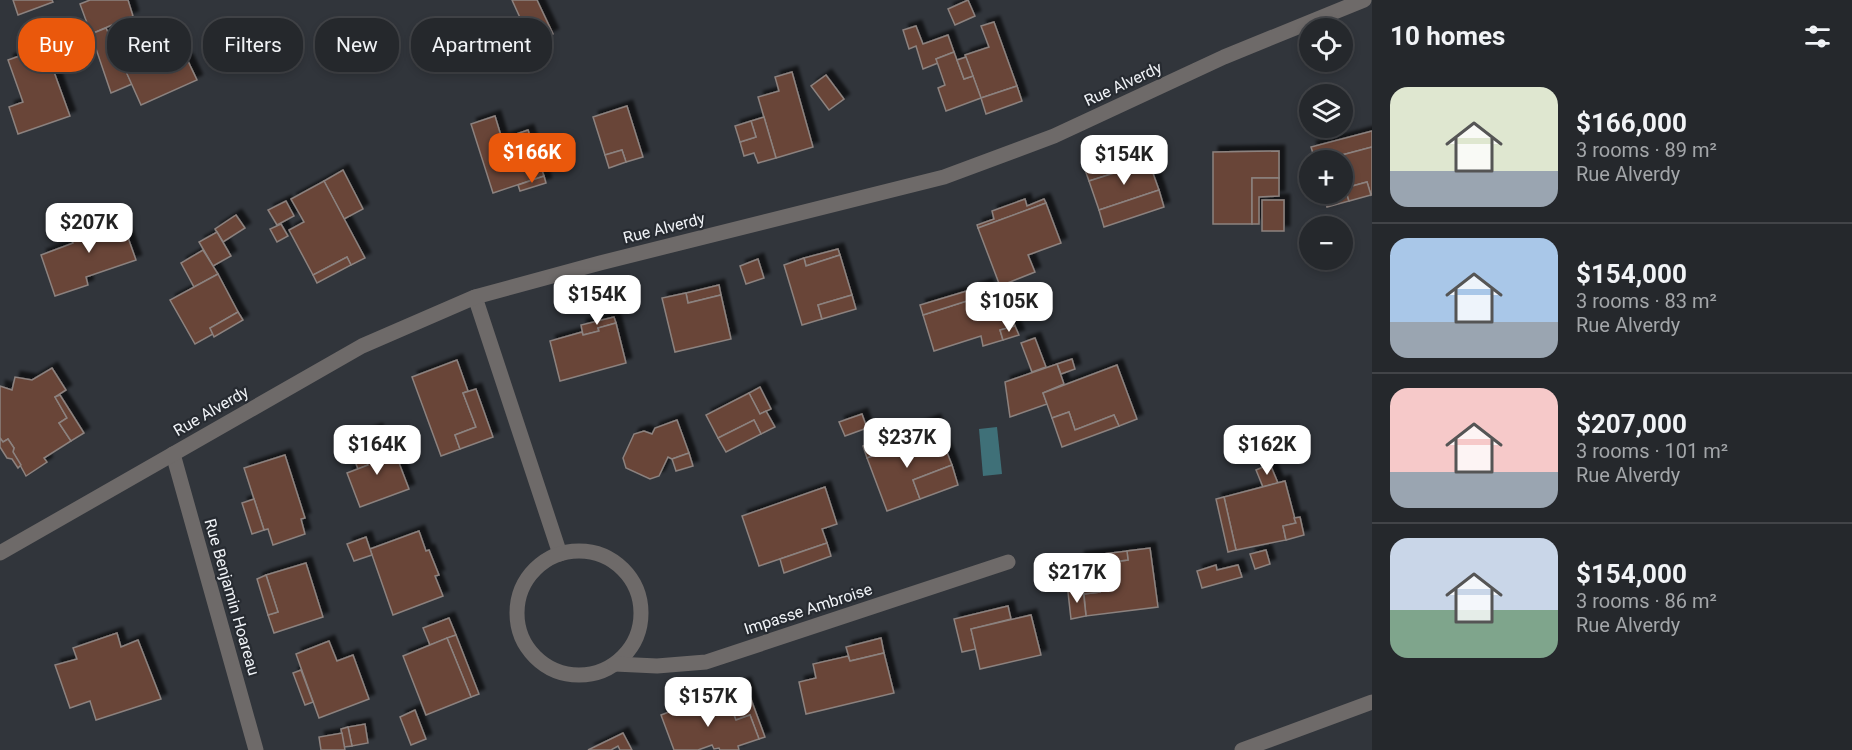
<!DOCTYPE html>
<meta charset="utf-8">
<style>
:root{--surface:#25282c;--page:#2d3034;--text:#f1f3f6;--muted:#a3a6a9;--line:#424448;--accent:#ea580c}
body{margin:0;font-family:Roboto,sans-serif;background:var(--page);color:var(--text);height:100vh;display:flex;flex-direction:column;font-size:22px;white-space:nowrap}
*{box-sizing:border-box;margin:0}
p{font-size:20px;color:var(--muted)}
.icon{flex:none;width:33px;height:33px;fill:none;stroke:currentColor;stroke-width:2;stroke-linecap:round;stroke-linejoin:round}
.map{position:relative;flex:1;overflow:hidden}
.side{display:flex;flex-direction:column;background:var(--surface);width:480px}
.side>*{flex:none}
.top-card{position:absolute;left:18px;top:18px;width:570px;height:54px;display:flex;gap:12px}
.controls{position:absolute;left:1299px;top:18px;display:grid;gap:12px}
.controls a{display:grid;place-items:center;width:54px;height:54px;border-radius:50%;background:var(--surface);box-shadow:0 3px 9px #0003,0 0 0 2px var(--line);font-size:30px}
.price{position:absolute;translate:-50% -51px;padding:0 14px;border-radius:12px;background:#fff;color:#222;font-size:20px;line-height:39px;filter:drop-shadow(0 2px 3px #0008)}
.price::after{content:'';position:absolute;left:50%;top:36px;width:18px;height:14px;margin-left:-9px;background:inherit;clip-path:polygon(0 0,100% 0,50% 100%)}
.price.current{background:var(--accent);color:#fff}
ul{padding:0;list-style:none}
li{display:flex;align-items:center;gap:18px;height:150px;padding:0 18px}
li+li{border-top:2px solid var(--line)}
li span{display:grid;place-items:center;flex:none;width:168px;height:120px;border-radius:18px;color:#555}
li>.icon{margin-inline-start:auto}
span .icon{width:72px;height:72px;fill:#fffc;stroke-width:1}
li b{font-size:26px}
h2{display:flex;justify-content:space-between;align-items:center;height:72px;padding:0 18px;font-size:26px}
.pill{padding:0 21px;border-radius:24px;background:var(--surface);box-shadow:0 3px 9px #0003,0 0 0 2px var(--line);font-size:21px;line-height:54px}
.pill.current{background:var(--accent);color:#fff}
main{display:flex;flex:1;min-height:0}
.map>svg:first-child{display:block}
.water{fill:#3f7078}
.building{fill:#694538;stroke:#8c827f;stroke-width:1.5;filter:url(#shadow)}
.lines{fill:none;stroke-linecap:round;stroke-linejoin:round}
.minor{stroke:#6e6a69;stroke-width:15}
.labels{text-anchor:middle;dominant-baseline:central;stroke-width:4.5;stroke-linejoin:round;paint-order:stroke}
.street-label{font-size:16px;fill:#f0f3f7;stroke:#272b31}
</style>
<main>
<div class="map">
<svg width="1372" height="750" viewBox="0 0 1372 750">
<defs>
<filter id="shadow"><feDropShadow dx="5.5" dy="-5.5" stdDeviation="1.5" flood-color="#0009"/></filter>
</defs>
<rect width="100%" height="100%" fill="#31353b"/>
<polygon class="water" points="997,427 1002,474 983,476 979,429"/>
<g class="building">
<polygon points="13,0 52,0 53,2 18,15"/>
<polygon points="90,0 128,0 133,16 91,34 80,4"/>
<polygon points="512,0 537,0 553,34 532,44"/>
<polygon points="968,0 975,16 955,25 948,9"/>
<polygon points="994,22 1017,86 981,98 965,55 989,47 981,26"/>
<polygon points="916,26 923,44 948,35 954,52 936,59 938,63 923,69 916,46 909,49 903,30"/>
<polygon points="106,28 132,84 111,93 91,34"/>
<polygon points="156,29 173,66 187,59 197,80 141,105 115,47"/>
<polygon points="45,47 70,116 18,134 9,107 23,102 8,60"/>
<polygon points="954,52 964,79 973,76 981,98 946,111 938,88 945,85 936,59"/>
<polygon points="966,57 973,76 964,79 957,60"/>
<polygon points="792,72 813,147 776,158 758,97 779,91 775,77"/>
<polygon points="826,75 844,99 829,110 811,86"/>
<polygon points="1017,86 1022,101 986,114 981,98"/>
<polygon points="627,106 643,157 626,162 622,150 605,155 593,117"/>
<polygon points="495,116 502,139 528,130 544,176 493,193 471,124"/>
<polygon points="764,117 776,158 758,163 754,153 744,156 740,142 756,137 751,121"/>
<polygon points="751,121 756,137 740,142 735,126"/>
<polygon points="1372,131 1372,147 1323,160 1315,160 1311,147"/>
<polygon points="1372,147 1372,194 1371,195 1367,182 1345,188 1349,201 1327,207 1324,194 1342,194 1342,160 1323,160"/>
<polygon points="622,150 626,162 609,168 605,155"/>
<polygon points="1279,151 1279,178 1252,178 1252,224 1213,224 1213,152"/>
<polygon points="1131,152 1136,166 1089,181 1084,167"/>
<polygon points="1149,162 1159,190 1099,210 1089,181"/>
<polygon points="343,170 363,209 344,219 324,181"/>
<polygon points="544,176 546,183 520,191 518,185"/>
<polygon points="1252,178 1279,178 1279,196 1259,197 1259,224 1252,224"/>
<polygon points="324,181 365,258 351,265 347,257 313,275 289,230 304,222 291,199"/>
<polygon points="1367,182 1371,195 1349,201 1345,188"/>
<polygon points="1159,190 1164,207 1104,227 1099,210"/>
<polygon points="1025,199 1027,206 1044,199 1046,203 978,228 977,225 994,219 992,211"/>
<rect x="1262" y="200" width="22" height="31"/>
<polygon points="286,201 294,216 277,225 268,210"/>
<polygon points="1046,203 1061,243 1028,255 1035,272 1000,286 978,228"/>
<polygon points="119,212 136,260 86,277 88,285 55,296 41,255 73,243 69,229"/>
<polygon points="236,215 245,228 223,242 215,229"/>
<polygon points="281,224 288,236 277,242 270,229"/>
<polygon points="217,232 231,256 213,266 199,242"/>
<polygon points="838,249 840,255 806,266 804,258"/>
<polygon points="203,250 218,274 194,287 181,263"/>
<polygon points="840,255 852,295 818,305 822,319 802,325 784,265 804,258 806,266"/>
<polygon points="347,257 351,265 317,283 313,275"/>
<polygon points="758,259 764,278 746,284 740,266"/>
<polygon points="218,274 238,312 210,328 213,334 195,344 170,300"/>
<polygon points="987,284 994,306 1006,303 1015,326 1000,330 1003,340 983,346 981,336 934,351 923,315 973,299 970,290"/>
<polygon points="719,285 721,295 688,303 686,293"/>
<polygon points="970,290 973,299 923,315 920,305"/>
<polygon points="686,293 688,303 721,295 731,339 675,352 662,298"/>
<polygon points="852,295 856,309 822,319 818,305"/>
<polygon points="238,312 243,320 214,337 210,328"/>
<polygon points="614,317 616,323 598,328 599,331 583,335 581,325"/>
<polygon points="616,323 626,363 560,381 550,341 582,332 583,335 599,331 598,328"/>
<polygon points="1015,326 1019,335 1003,340 1000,330"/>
<polygon points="1035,338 1046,367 1032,372 1021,343"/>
<polygon points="1072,359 1075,369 1061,374 1057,364"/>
<polygon points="457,360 468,391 463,393 476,427 455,435 460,449 441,456 412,377"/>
<polygon points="1057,364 1064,384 1043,393 1047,404 1010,417 1005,382"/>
<polygon points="1117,365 1137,419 1119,426 1114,415 1075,430 1069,412 1052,418 1043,393"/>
<polygon points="52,368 66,390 55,397 67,418 59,423 71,441 44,458 47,462 26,476 13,452 14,448 8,439 3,442 0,438 0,386 12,390 15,377 32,380"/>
<polygon points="760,387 771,409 760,414 749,393"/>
<polygon points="476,389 493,437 460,449 455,435 476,427 463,393"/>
<polygon points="749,393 760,414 766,411 775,427 761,434 754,420 718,438 706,415"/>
<polygon points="60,395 84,433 71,441 59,423 67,418 55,397"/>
<polygon points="1069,412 1075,430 1114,415 1119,426 1062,447 1052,418"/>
<polygon points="862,414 867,428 845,436 839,422"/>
<polygon points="677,420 689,453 672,459 668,457 659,476 650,479 626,468 623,458 634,434 644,431 652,434 655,428"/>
<polygon points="754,420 761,434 726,452 718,438"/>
<polygon points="935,420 939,432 867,458 863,446"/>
<polygon points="377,429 380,439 361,446 368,465 358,469 347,440"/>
<polygon points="939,432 952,465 913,480 920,499 887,511 867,458"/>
<polygon points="0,438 3,442 8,439 14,448 13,452 21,465 18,468 12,459 7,458 0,447"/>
<polygon points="380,439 387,458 396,455 409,489 360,507 347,473 368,465 361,446"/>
<polygon points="689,453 693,466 676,471 672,459"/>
<polygon points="285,455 305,518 301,519 305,534 273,545 268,529 264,530 244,468"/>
<polygon points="1270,464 1278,483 1263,487 1256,470"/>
<polygon points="952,465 958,485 920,499 913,480"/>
<polygon points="1285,481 1296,523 1283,526 1286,540 1236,550 1224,497"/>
<polygon points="825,487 837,524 822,529 827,543 759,566 742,516"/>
<polygon points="1224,497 1236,550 1228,552 1216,499"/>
<polygon points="254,499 264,530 252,534 242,503"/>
<polygon points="1300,517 1304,535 1286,540 1283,526 1296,523 1294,518"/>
<polygon points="419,531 426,551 429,550 439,575 435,576 443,596 393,615 370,549"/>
<polygon points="366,537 372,555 354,561 347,544"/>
<polygon points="827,543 831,556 784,573 780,559"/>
<polygon points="1150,548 1158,607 1086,616 1084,594 1100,592 1096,564 1128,560 1127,551"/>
<polygon points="1266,550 1270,564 1255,569 1250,554"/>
<polygon points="1127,551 1128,560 1096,564 1100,592 1084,594 1079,557"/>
<polygon points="306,563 323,617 274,633 268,615 278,612 266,575"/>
<polygon points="1216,565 1217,570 1238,565 1242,577 1202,588 1197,571"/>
<polygon points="266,575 278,612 268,615 257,579"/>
<polygon points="1083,589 1086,616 1071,619 1068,592"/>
<polygon points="1008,606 1011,619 971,629 976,649 962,652 954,619"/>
<polygon points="1031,615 1041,655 980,669 971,629"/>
<polygon points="449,618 456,635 430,645 423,628"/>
<polygon points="117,633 121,647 138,640 161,699 96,720 90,701 70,708 55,665 77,659 73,648"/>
<polygon points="456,635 479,694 471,697 447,638"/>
<polygon points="447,638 471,697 426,715 403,656"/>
<polygon points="881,638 884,653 850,661 846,647"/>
<polygon points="329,641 337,661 353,655 369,699 319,718 296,654"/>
<polygon points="884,653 894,693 806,714 799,682 816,678 813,664 848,656 850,661"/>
<polygon points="301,670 313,702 305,705 293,673"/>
<polygon points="745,683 765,737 759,739 750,715 736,720 728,700 701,709 698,701"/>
<polygon points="728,700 736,720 750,715 759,739 738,746 739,750 720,750 719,748 714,749 712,745 698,750 674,750 661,715 698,701 701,709"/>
<polygon points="415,710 426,739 411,745 400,717"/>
<polygon points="365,724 368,743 352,746 348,727"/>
<polygon points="348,727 352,746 344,747 341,729"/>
<polygon points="342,733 345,750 321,750 319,737"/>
<polygon points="623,733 632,750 620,750 618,746 611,750 588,750"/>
</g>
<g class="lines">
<g class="minor">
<polyline points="475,297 560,554"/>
<polyline points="173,454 256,750"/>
<circle cx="579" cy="613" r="62"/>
<polyline points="0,553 362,346 475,297 600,263 944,177 1054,136 1224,57 1364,0"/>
<polyline points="615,664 657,666 706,662 1008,562"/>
<polyline points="1242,750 1372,702"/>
</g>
</g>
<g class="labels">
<g class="street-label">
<text transform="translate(1123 84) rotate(-25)">Rue Alverdy</text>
<text transform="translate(664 228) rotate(-14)">Rue Alverdy</text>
<text transform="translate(211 411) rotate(-30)">Rue Alverdy</text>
<text transform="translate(232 597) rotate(74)">Rue Benjamin Hoareau</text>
<text transform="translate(808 609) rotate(-18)">Impasse Ambroise</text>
</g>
</g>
</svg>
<div class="controls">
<a><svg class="icon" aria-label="locate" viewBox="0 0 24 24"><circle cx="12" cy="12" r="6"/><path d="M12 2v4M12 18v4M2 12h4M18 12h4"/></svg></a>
<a><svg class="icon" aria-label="layers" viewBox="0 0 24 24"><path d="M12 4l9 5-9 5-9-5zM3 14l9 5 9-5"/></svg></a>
<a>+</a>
<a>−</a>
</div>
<b class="price current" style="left:532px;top:184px">$166K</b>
<b class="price" style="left:1124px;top:186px">$154K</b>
<b class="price" style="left:89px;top:254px">$207K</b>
<b class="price" style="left:597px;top:326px">$154K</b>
<b class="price" style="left:1009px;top:333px">$105K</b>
<b class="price" style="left:907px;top:469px">$237K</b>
<b class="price" style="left:377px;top:476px">$164K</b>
<b class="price" style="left:1267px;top:476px">$162K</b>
<b class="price" style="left:1077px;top:604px">$217K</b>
<b class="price" style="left:708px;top:728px">$157K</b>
<div class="top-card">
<a class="pill current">Buy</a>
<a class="pill">Rent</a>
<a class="pill">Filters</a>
<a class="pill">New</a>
<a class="pill">Apartment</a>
</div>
</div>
<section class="side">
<h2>10 homes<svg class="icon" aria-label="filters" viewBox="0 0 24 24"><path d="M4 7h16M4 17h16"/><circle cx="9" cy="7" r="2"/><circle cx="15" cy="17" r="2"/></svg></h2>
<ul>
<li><span style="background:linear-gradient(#dfe7d0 70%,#9aa5b1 0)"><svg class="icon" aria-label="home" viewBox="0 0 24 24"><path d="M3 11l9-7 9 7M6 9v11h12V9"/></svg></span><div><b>$166,000</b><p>3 rooms · 89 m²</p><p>Rue Alverdy</p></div></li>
<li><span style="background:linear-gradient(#a9c7e8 70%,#9aa5b1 0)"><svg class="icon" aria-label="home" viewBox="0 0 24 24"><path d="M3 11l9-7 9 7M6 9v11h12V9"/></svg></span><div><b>$154,000</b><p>3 rooms · 83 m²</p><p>Rue Alverdy</p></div></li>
<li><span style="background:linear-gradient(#f6c9c9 70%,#9aa5b1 0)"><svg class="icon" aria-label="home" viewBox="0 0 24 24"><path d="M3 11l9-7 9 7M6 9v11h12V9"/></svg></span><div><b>$207,000</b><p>3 rooms · 101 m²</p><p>Rue Alverdy</p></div></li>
<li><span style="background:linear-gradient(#c9d6e8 60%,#7fa58c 0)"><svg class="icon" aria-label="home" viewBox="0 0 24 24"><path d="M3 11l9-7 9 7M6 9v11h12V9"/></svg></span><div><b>$154,000</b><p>3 rooms · 86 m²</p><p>Rue Alverdy</p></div></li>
</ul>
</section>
</main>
